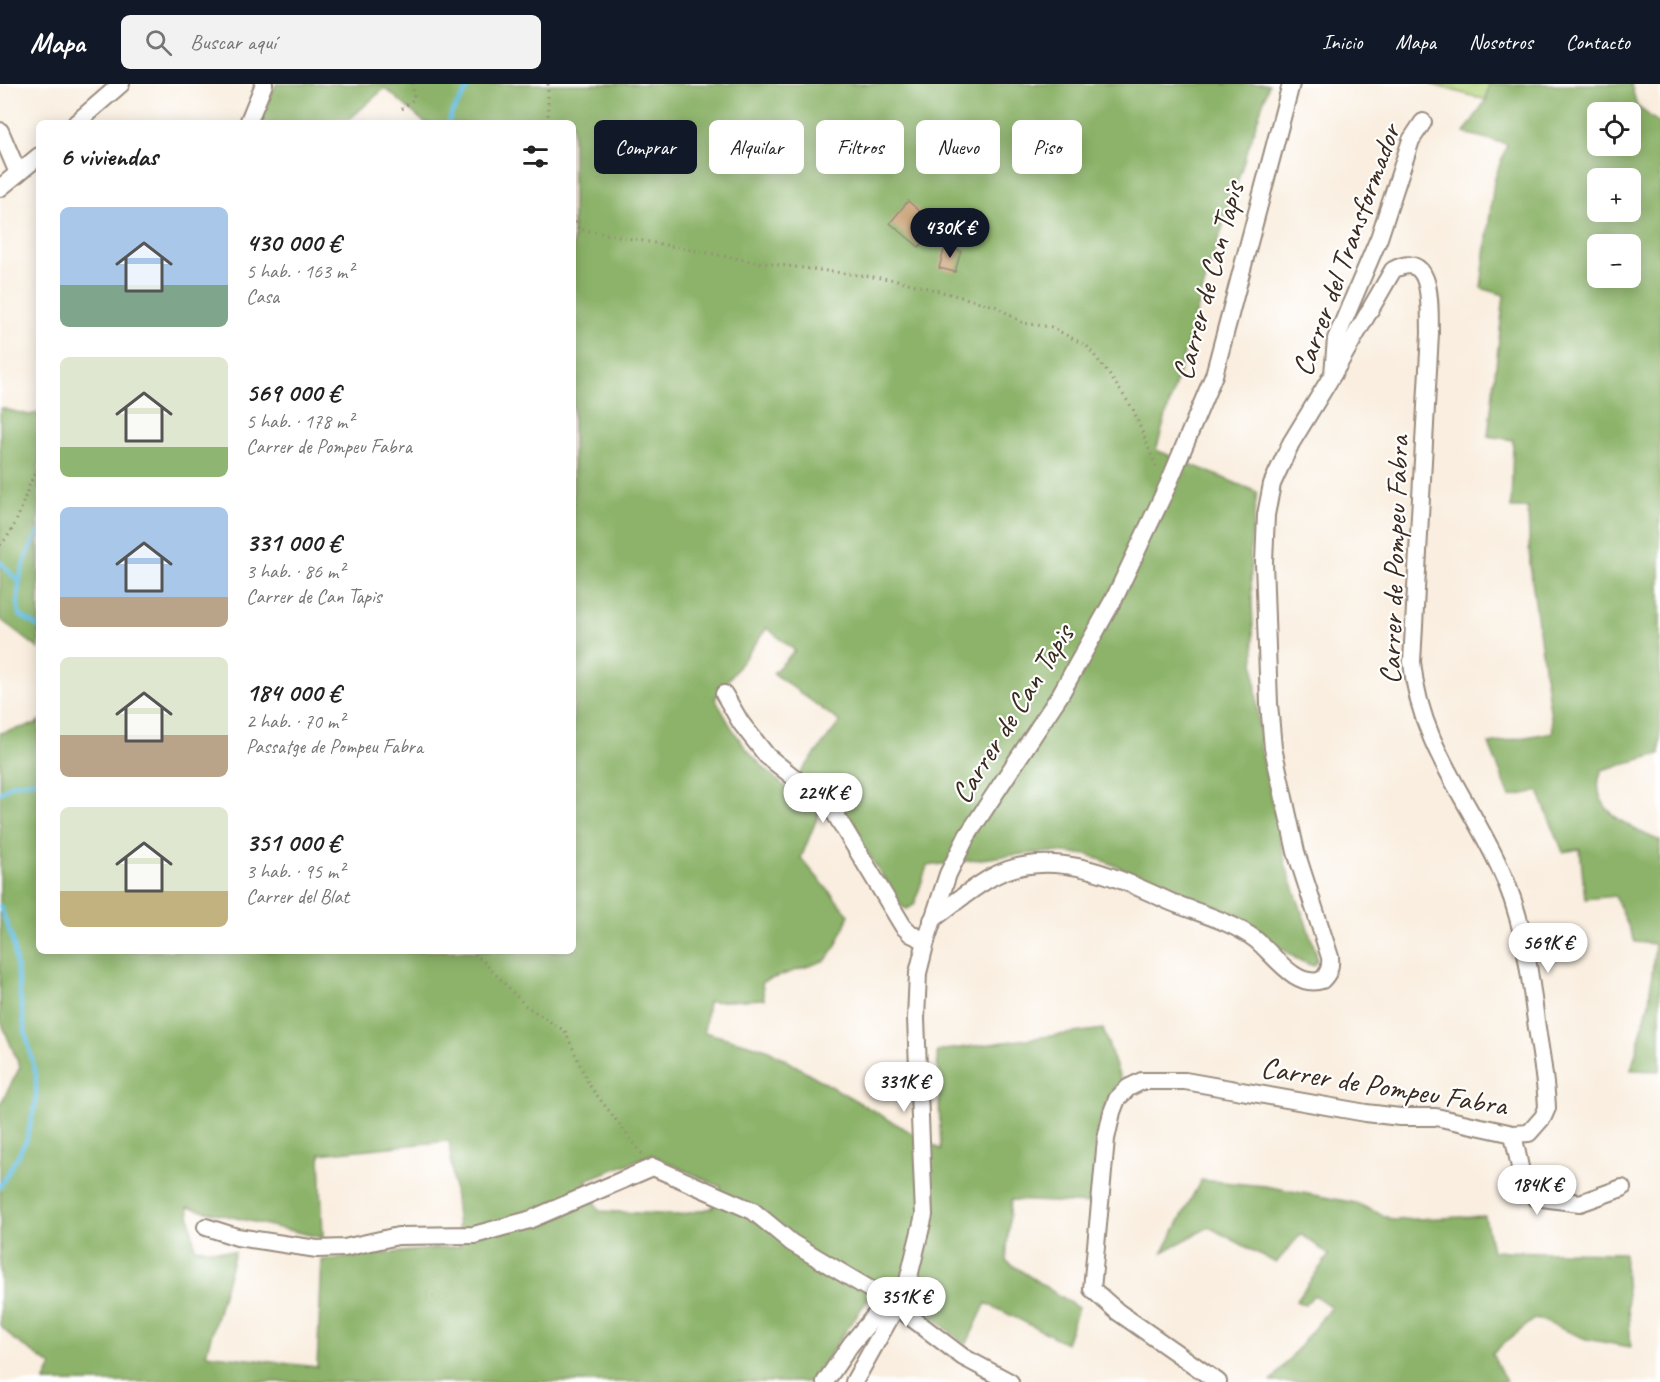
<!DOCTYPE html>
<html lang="es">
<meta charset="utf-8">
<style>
:root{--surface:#fff;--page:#f2f2f2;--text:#222;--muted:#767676;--accent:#111827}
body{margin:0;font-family:Caveat,sans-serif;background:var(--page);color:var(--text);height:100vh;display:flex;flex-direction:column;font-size:22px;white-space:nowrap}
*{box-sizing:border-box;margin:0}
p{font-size:20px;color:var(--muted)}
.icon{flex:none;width:33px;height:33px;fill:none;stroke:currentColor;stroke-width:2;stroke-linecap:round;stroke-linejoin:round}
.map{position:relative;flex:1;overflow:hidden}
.details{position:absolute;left:36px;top:36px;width:540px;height:834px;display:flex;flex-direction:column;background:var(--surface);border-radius:9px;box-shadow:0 3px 15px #0003}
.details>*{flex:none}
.top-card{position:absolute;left:594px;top:36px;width:570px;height:54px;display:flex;gap:12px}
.fabs{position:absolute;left:1587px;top:18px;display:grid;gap:12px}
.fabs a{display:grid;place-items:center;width:54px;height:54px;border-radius:9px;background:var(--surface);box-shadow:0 3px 15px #0003;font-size:30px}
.price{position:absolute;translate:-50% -51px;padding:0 14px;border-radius:21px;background:#fff;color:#222;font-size:20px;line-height:39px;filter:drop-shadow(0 2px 3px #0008)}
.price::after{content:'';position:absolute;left:50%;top:36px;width:18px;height:14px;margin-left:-9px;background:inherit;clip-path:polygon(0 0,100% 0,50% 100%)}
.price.current{background:var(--accent);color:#fff}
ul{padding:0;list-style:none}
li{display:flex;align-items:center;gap:18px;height:150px;padding:0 24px}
li span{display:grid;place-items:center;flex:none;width:168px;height:120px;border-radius:9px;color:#555}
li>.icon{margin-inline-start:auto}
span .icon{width:72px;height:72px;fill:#fffc;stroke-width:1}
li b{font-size:26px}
h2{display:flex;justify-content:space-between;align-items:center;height:72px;padding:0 24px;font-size:26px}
.pill{padding:0 21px;border-radius:9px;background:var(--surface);box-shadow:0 3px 15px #0003;font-size:21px;line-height:54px}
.pill.current{background:var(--accent);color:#fff}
header{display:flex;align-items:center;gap:36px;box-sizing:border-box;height:84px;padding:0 30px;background:var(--accent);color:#fff}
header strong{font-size:28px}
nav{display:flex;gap:33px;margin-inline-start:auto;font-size:21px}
.search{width:420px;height:54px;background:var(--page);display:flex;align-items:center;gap:15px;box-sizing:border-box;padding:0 21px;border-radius:9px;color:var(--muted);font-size:22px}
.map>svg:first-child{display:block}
.green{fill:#b1d179;stroke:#767e4c;stroke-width:1.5}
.forest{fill:#8cb369;stroke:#646e44;stroke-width:1.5;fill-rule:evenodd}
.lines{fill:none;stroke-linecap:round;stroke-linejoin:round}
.stream{stroke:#67c0e4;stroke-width:4.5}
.building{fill:#cea880}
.minor-casing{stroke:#9a8c7e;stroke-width:20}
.path{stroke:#9a8c7e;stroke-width:3;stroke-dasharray:1.5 4.5;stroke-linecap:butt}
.minor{stroke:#fff;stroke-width:16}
.labels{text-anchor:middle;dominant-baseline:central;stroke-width:4.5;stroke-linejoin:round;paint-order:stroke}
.street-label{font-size:30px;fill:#3b2a1e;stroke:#fff}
</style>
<header>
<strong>Mapa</strong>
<div class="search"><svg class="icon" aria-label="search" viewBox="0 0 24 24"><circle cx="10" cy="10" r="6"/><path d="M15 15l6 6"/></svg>Buscar aquí</div>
<nav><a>Inicio</a><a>Mapa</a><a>Nosotros</a><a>Contacto</a></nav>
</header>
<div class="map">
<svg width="1660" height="1298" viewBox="0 0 1660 1298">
<rect width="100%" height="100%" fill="#fff"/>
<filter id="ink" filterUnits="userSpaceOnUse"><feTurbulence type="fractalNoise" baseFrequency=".0167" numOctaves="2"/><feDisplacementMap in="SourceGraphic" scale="12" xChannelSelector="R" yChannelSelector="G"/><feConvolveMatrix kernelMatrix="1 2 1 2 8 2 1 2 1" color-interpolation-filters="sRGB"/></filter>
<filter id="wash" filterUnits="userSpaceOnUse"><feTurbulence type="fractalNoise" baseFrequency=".008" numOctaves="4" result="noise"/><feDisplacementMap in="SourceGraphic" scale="24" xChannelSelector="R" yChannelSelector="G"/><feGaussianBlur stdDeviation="1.35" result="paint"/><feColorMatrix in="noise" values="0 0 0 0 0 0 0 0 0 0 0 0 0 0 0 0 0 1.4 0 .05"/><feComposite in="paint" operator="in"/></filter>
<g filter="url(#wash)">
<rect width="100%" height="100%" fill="#f9eedf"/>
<polygon class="green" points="1430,0 1489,0 1486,16"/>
<g class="forest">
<path d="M276 0H1269L1210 182 1156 366 1257 408 1250 466 1255 594 1261 666 1286 782 1316 868 1317 877 1314 882C1285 875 1263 844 1236 830L1089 771 1052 768 1013 771 927 782 914 821 907 825 902 823 828 707 801 774 849 831 836 862 826 876 762 898 764 915 708 918 704 948 767 965 941 1066 937 967 1103 945 1121 997C1091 1028 1095 1079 1091 1120L1011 1116 1006 1177 1078 1224 1066 1259 986 1219 966 1261 884 1192 810 1298H44L52 1282 13 1255 0 1241V1021L20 983 0 935V649L36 640 39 636V867H573V39H425L385 4 345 39H259ZM767 544 795 567 773 589 840 638 788 705C751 675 737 656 715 614ZM449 1057 460 1162 322 1176 317 1283 206 1270 235 1168 195 1164 188 1123 323 1154 320 1070ZM651 1071 721 1103 712 1124 679 1131 599 1127 586 1096Z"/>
<path d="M1489 0H1631L1637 22 1660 40V670L1602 686C1585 725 1631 744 1660 757V987L1631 986 1649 919 1655 860 1635 858 1615 812 1585 815 1580 765 1563 768 1538 707 1510 713 1489 660 1553 648 1530 482 1528 424H1511L1513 356 1488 352 1504 211 1481 204 1494 97 1507 60 1464 49 1486 16ZM1630 28V62H1598V28ZM1630 94V128H1598V94ZM1598 160H1630V194H1598Z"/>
<polygon points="0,324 29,331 39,329 39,565 0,535"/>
<polygon points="1201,1096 1265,1102 1356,1119 1393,1136 1485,1132 1492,1167 1624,1169 1631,1263 1586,1255 1536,1234 1492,1269 1506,1298 1271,1298 1331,1223 1314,1211 1305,1221 1296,1217 1329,1171 1301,1150 1276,1179 1209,1143 1163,1168"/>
</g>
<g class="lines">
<g class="stream">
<polyline points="449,39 451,30 471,0"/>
<path d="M39 448C23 475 15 500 19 531L39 543"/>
<polyline points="0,478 19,498"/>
<polyline points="0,709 12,700 39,696"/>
<polyline points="0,822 13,857 24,942 36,992 36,1018 26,1057 0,1103"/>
</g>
</g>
<g id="blocks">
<g class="building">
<polygon points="908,117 937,142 919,163 890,139"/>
<polygon points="945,162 961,167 955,188 939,184"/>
</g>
</g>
</g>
<g filter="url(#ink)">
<use href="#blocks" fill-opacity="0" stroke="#9a8c7e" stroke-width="1.5"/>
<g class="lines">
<g class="minor-casing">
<g id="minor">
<polyline points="76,39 121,0"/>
<polyline points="248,39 264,0"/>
<polyline points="0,47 18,89"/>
<polyline points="0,104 39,72"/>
<polyline points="724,610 741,639 767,672 831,723 903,842 911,850 926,857"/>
<path d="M932 836C951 821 971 805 992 793 1051 761 1116 793 1171 818 1198 829 1231 837 1255 855 1274 870 1295 905 1322 896 1329 889 1331 883 1330 873L1296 768 1273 664 1269 620 1264 478 1266 431 1272 400 1291 359 1333 290 1336 255 1379 154 1411 56 1423 38"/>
<polyline points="1513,1050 1521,1088 1535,1113 1580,1119 1622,1104"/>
<polyline points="206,1143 237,1153 317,1165 344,1164 398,1152 474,1151 529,1136 653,1083 753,1127 792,1159 888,1216 963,1273 1010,1298"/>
<polyline points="825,1298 851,1260 894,1209"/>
<polyline points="854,1298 906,1205 924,1131 916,935 918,889 926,857 948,790 967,752 1060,611 1116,511 1167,403 1214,291 1291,0"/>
<path d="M1218 1298 1118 1228 1092 1205 1106 1055 1112 1028 1117 1015 1128 1004 1142 997H1185L1366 1029 1400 1033H1436L1513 1050 1529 1049 1543 1033 1547 1024C1546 995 1540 966 1536 937 1529 884 1523 831 1499 782 1466 711 1420 660 1412 578L1430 249C1429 226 1435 164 1393 186L1333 290"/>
</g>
</g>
<g class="path">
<polyline points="548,0 548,39"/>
<polyline points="402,25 414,15 413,0"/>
<polyline points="573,132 579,145 756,178 897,196 995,222 1023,239 1051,243 1087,262 1111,293 1133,325 1157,385"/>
<path d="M0 461C23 439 22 407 39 383"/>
<polyline points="469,867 482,876 526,922 565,947 589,1001 643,1071"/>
</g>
<use href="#minor" class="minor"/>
</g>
</g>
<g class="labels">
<g class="street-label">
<text transform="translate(1346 166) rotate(-70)">Carrer del Transformador</text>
<text transform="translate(1208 197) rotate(-75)">Carrer de Can Tapis</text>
<text transform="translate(1394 476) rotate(-88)">Carrer de Pompeu Fabra</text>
<text transform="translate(1012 630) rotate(-58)">Carrer de Can Tapis</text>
<text transform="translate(1384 1002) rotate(9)">Carrer de Pompeu Fabra</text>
</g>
</g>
</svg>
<div class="fabs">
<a><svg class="icon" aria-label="locate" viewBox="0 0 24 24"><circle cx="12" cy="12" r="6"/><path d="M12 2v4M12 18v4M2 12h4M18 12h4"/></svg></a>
<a>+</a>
<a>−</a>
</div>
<b class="price current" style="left:950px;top:175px">430K €</b>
<b class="price" style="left:823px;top:740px">224K €</b>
<b class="price" style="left:1548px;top:890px">569K €</b>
<b class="price" style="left:904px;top:1029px">331K €</b>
<b class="price" style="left:1537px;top:1132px">184K €</b>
<b class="price" style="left:906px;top:1244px">351K €</b>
<div class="top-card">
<a class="pill current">Comprar</a>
<a class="pill">Alquilar</a>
<a class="pill">Filtros</a>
<a class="pill">Nuevo</a>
<a class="pill">Piso</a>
</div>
<section class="details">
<h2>6 viviendas<svg class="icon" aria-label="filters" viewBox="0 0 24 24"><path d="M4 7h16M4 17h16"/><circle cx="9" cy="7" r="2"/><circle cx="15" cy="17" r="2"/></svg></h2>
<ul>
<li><span style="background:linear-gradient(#a9c7e8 65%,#7fa58c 0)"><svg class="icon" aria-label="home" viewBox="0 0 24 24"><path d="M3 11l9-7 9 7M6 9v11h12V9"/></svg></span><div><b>430 000 €</b><p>5 hab. · 163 m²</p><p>Casa</p></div></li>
<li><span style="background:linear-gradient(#dfe7d0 75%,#8fb573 0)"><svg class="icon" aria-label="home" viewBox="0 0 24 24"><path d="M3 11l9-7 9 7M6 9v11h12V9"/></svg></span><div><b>569 000 €</b><p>5 hab. · 178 m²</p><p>Carrer de Pompeu Fabra</p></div></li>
<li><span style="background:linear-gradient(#a9c7e8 75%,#b9a48a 0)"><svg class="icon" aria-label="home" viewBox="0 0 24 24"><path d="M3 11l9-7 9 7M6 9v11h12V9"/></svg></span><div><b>331 000 €</b><p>3 hab. · 86 m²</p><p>Carrer de Can Tapis</p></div></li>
<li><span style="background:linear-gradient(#dfe7d0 65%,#b9a48a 0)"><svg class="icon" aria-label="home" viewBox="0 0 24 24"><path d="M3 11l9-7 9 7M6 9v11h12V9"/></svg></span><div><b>184 000 €</b><p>2 hab. · 70 m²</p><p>Passatge de Pompeu Fabra</p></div></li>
<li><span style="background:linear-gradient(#dfe7d0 70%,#c2b280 0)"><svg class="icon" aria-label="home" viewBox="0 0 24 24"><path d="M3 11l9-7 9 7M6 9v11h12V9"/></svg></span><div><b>351 000 €</b><p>3 hab. · 95 m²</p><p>Carrer del Blat</p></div></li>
</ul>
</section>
</div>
